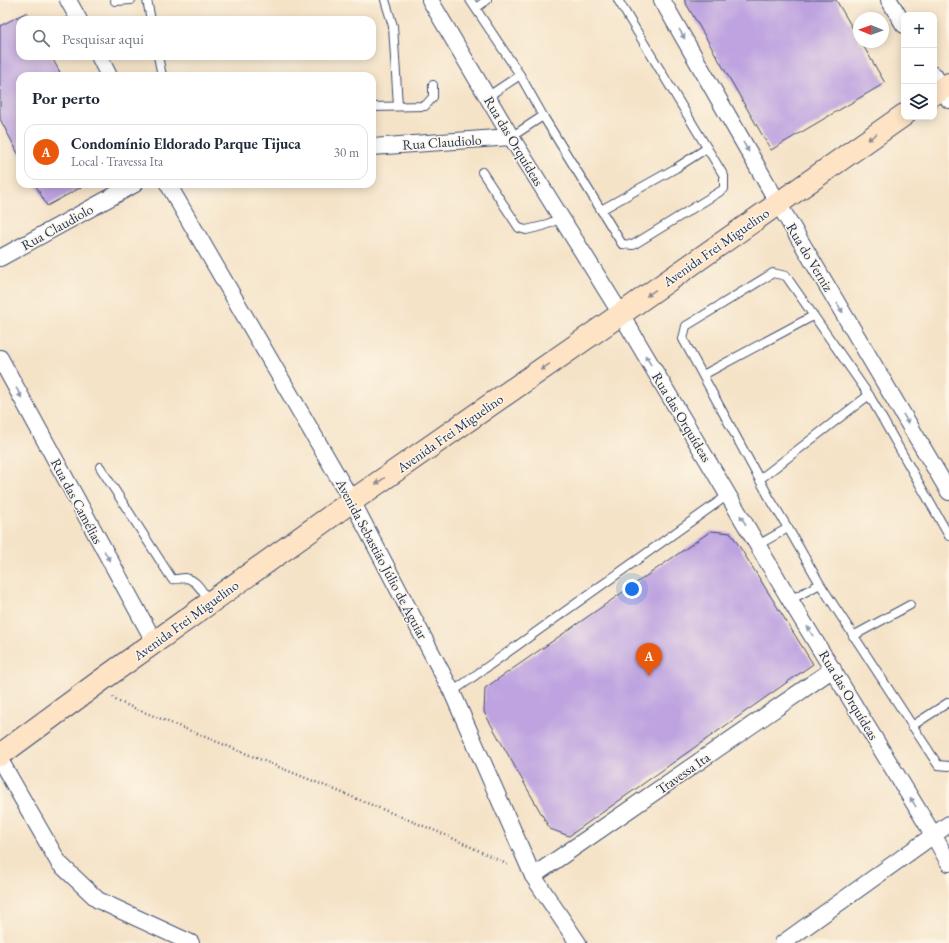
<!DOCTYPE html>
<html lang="pt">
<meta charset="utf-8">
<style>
:root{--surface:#fff;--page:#f6f6f7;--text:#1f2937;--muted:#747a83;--line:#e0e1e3;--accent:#ea580c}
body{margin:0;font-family:"EB Garamond",serif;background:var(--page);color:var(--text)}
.controls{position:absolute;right:12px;top:12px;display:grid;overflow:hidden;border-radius:8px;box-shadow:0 2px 10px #0003}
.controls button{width:36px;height:36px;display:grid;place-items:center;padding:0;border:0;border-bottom:1px solid var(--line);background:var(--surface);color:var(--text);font:20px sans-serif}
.compass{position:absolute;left:853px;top:12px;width:36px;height:36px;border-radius:50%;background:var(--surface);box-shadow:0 2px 10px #0003;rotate:271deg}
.you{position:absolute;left:632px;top:589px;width:14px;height:14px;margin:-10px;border:3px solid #fff;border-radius:50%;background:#1a73e8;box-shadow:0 0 0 6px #1a73e833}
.badge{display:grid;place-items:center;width:26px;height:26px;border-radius:50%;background:var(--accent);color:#fff;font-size:13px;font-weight:700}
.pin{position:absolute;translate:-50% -33px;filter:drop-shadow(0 1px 2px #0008)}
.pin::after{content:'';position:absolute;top:21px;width:14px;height:12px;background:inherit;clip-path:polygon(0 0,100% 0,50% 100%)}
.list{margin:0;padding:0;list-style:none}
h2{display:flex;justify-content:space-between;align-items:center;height:52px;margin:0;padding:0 16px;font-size:17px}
h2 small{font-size:13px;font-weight:400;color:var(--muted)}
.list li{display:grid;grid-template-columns:26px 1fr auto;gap:12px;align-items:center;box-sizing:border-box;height:56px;margin:0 8px 8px;padding:0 8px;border:1px solid var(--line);border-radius:12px}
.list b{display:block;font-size:15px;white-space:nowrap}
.list p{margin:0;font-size:13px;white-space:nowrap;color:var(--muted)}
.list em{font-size:13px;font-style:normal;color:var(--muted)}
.icon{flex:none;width:22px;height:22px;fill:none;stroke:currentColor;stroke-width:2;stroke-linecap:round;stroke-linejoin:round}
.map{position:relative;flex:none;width:949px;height:943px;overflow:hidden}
.search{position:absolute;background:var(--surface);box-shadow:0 2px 10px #0003;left:16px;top:16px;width:360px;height:44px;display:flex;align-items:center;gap:10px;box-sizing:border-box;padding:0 14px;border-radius:12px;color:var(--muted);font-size:15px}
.panel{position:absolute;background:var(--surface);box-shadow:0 2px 10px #0003;left:16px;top:72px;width:360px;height:116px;border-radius:12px}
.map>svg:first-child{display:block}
</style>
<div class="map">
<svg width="949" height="943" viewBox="0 0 949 943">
<rect width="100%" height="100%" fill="#fcf5e5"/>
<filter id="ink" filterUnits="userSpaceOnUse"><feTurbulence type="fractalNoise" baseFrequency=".025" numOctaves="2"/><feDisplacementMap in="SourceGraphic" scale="8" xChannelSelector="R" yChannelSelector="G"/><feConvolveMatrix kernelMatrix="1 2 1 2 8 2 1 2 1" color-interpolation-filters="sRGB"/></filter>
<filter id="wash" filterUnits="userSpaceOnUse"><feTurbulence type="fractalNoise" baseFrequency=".012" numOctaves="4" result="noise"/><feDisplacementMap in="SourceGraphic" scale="16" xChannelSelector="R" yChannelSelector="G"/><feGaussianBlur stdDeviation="0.9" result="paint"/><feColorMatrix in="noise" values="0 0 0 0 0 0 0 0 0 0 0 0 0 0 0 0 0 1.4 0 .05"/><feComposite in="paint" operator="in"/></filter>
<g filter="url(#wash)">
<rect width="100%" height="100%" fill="#f5e3c8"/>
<g id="blocks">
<!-- building -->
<g fill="#bea3e0">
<polygon points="684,0 836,0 859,39 859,42 861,42 885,83 771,150"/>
<polygon points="27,12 32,20 20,20 20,56 51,56 62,76 20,76 20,157 0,119 0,26"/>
<polygon points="35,184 87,184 47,206"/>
<polygon points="711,531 731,533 813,664 569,836 550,829 484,712 485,688"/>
</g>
</g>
</g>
<g filter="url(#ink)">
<use href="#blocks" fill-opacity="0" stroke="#3c4a6e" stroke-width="1"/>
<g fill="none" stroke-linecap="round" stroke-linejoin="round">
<defs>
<g id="service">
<polyline points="147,0 151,20"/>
<polyline points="385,0 393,26 398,106"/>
<polyline points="470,0 520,75 543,116 601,210 676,168 707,148"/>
<polyline points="115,1 131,0"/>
<polyline points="476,8 487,0"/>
<polyline points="158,56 162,76"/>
<polyline points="487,97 520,75"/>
<polyline points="372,107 425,106 433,97 433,85"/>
<polyline points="511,137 543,116"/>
<polyline points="482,172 519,228 526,230 543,226 561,218"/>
<polyline points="601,210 622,244 633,245 724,189 724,176 618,0"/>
<polyline points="703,375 813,316"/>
<path d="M100,467L172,579C176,580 180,578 185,578C197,579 204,594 209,603"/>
<polyline points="760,479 869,395"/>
<polyline points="949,536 869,395 786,276 773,273 686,326 683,339 769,497 788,528 820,584 938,765 949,766"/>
<polyline points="758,545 788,528"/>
<polyline points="790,600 820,584"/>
<polyline points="853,636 910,605"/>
<polyline points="452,692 728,495"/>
<polyline points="912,726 949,702"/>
</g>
<g id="minor">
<polyline points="68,0 79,20"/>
<polyline points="430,0 511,137 621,314 790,600 934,836 949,863"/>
<polyline points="662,0 778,203 949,492"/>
<polyline points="889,0 904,25"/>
<polyline points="99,56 109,76"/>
<polyline points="934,75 949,100"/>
<polyline points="372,147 511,137"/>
<polyline points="168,184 352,501 452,692 533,876 578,943"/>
<polyline points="0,258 135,184"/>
<polyline points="0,358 155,643"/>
<polyline points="0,760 59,863 98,900 191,943"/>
<polyline points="533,876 833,669"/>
<polyline points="783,943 949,824"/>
</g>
<g id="secondary">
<polyline points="934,94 949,84"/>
<polyline points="0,755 99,682 352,501 621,314 904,115"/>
</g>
</defs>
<!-- service casing -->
<use href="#service" stroke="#3c4a6e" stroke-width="10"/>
<!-- minor casing -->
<use href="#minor" stroke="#3c4a6e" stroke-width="18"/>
<!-- secondary casing -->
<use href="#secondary" stroke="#3c4a6e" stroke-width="24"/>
<!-- path -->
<polyline stroke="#3c4a6e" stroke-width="2.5" stroke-dasharray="1 3" stroke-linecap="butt" points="113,697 117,701 448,836 509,865"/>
<!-- service -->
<use href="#service" stroke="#fff" stroke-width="8"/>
<!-- minor -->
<use href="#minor" stroke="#fff" stroke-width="16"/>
<!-- secondary -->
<use href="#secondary" stroke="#fee4c5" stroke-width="22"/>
</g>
<!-- one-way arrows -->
<defs><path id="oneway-solid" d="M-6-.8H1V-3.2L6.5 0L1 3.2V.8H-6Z"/></defs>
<g fill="#8d97ae">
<use href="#oneway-solid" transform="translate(682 34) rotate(60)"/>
<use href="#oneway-solid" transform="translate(746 147) rotate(60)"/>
<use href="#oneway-solid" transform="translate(840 308) rotate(59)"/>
<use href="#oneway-solid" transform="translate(648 360) rotate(-121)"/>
<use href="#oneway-solid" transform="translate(19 393) rotate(62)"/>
<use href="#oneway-solid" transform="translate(906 419) rotate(59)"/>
<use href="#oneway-solid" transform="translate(743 520) rotate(-121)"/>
<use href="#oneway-solid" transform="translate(107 556) rotate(62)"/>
<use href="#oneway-solid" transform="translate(810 631) rotate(-121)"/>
<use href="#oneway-solid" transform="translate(913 802) rotate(-121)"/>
</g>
<g fill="#8c8a92">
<use href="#oneway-solid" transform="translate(872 137) rotate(145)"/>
<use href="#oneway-solid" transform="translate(651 293) rotate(145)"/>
<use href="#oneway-solid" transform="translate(545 367) rotate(145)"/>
<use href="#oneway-solid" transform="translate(380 481) rotate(145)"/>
</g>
</g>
<g text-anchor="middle" stroke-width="3" stroke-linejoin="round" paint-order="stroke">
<!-- street labels -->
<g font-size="14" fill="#1b2f5e" stroke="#fcf5e5">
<text transform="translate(514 141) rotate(59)" y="5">Rua das Orquídeas</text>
<text transform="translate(442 142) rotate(-4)" y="5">Rua Claudiolo</text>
<text transform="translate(57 227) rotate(-29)" y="5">Rua Claudiolo</text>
<text transform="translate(716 247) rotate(-35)" y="5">Avenida Frei Miguelino</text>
<text transform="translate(810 257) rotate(59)" y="5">Rua do Verniz</text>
<text transform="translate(682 417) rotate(59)" y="5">Rua das Orquídeas</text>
<text transform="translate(450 433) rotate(-35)" y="5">Avenida Frei Miguelino</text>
<text transform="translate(77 501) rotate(62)" y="5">Rua das Camélias</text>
<text transform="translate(382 559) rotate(62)" y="5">Avenida Sebastião Júlio de Aguiar</text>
<text transform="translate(186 620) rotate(-36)" y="5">Avenida Frei Miguelino</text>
<text transform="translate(849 695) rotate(59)" y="5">Rua das Orquídeas</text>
<text transform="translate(683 773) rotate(-35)" y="5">Travessa Ita</text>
</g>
</g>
</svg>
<div class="controls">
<button>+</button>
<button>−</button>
<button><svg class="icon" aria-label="layers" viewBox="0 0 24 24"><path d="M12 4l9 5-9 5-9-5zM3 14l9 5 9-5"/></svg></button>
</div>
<svg class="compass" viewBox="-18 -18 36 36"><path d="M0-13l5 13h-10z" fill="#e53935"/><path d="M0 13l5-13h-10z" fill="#747a83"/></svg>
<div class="you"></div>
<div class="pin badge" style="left:649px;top:676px">A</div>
<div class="search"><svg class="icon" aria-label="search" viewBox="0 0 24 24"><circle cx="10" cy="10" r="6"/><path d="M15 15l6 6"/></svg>Pesquisar aqui</div>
<section class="panel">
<h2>Por perto<small></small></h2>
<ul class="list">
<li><span class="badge">A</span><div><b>Condomínio Eldorado Parque Tijuca</b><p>Local · Travessa Ita</p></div><em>30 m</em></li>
</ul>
</section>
</div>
